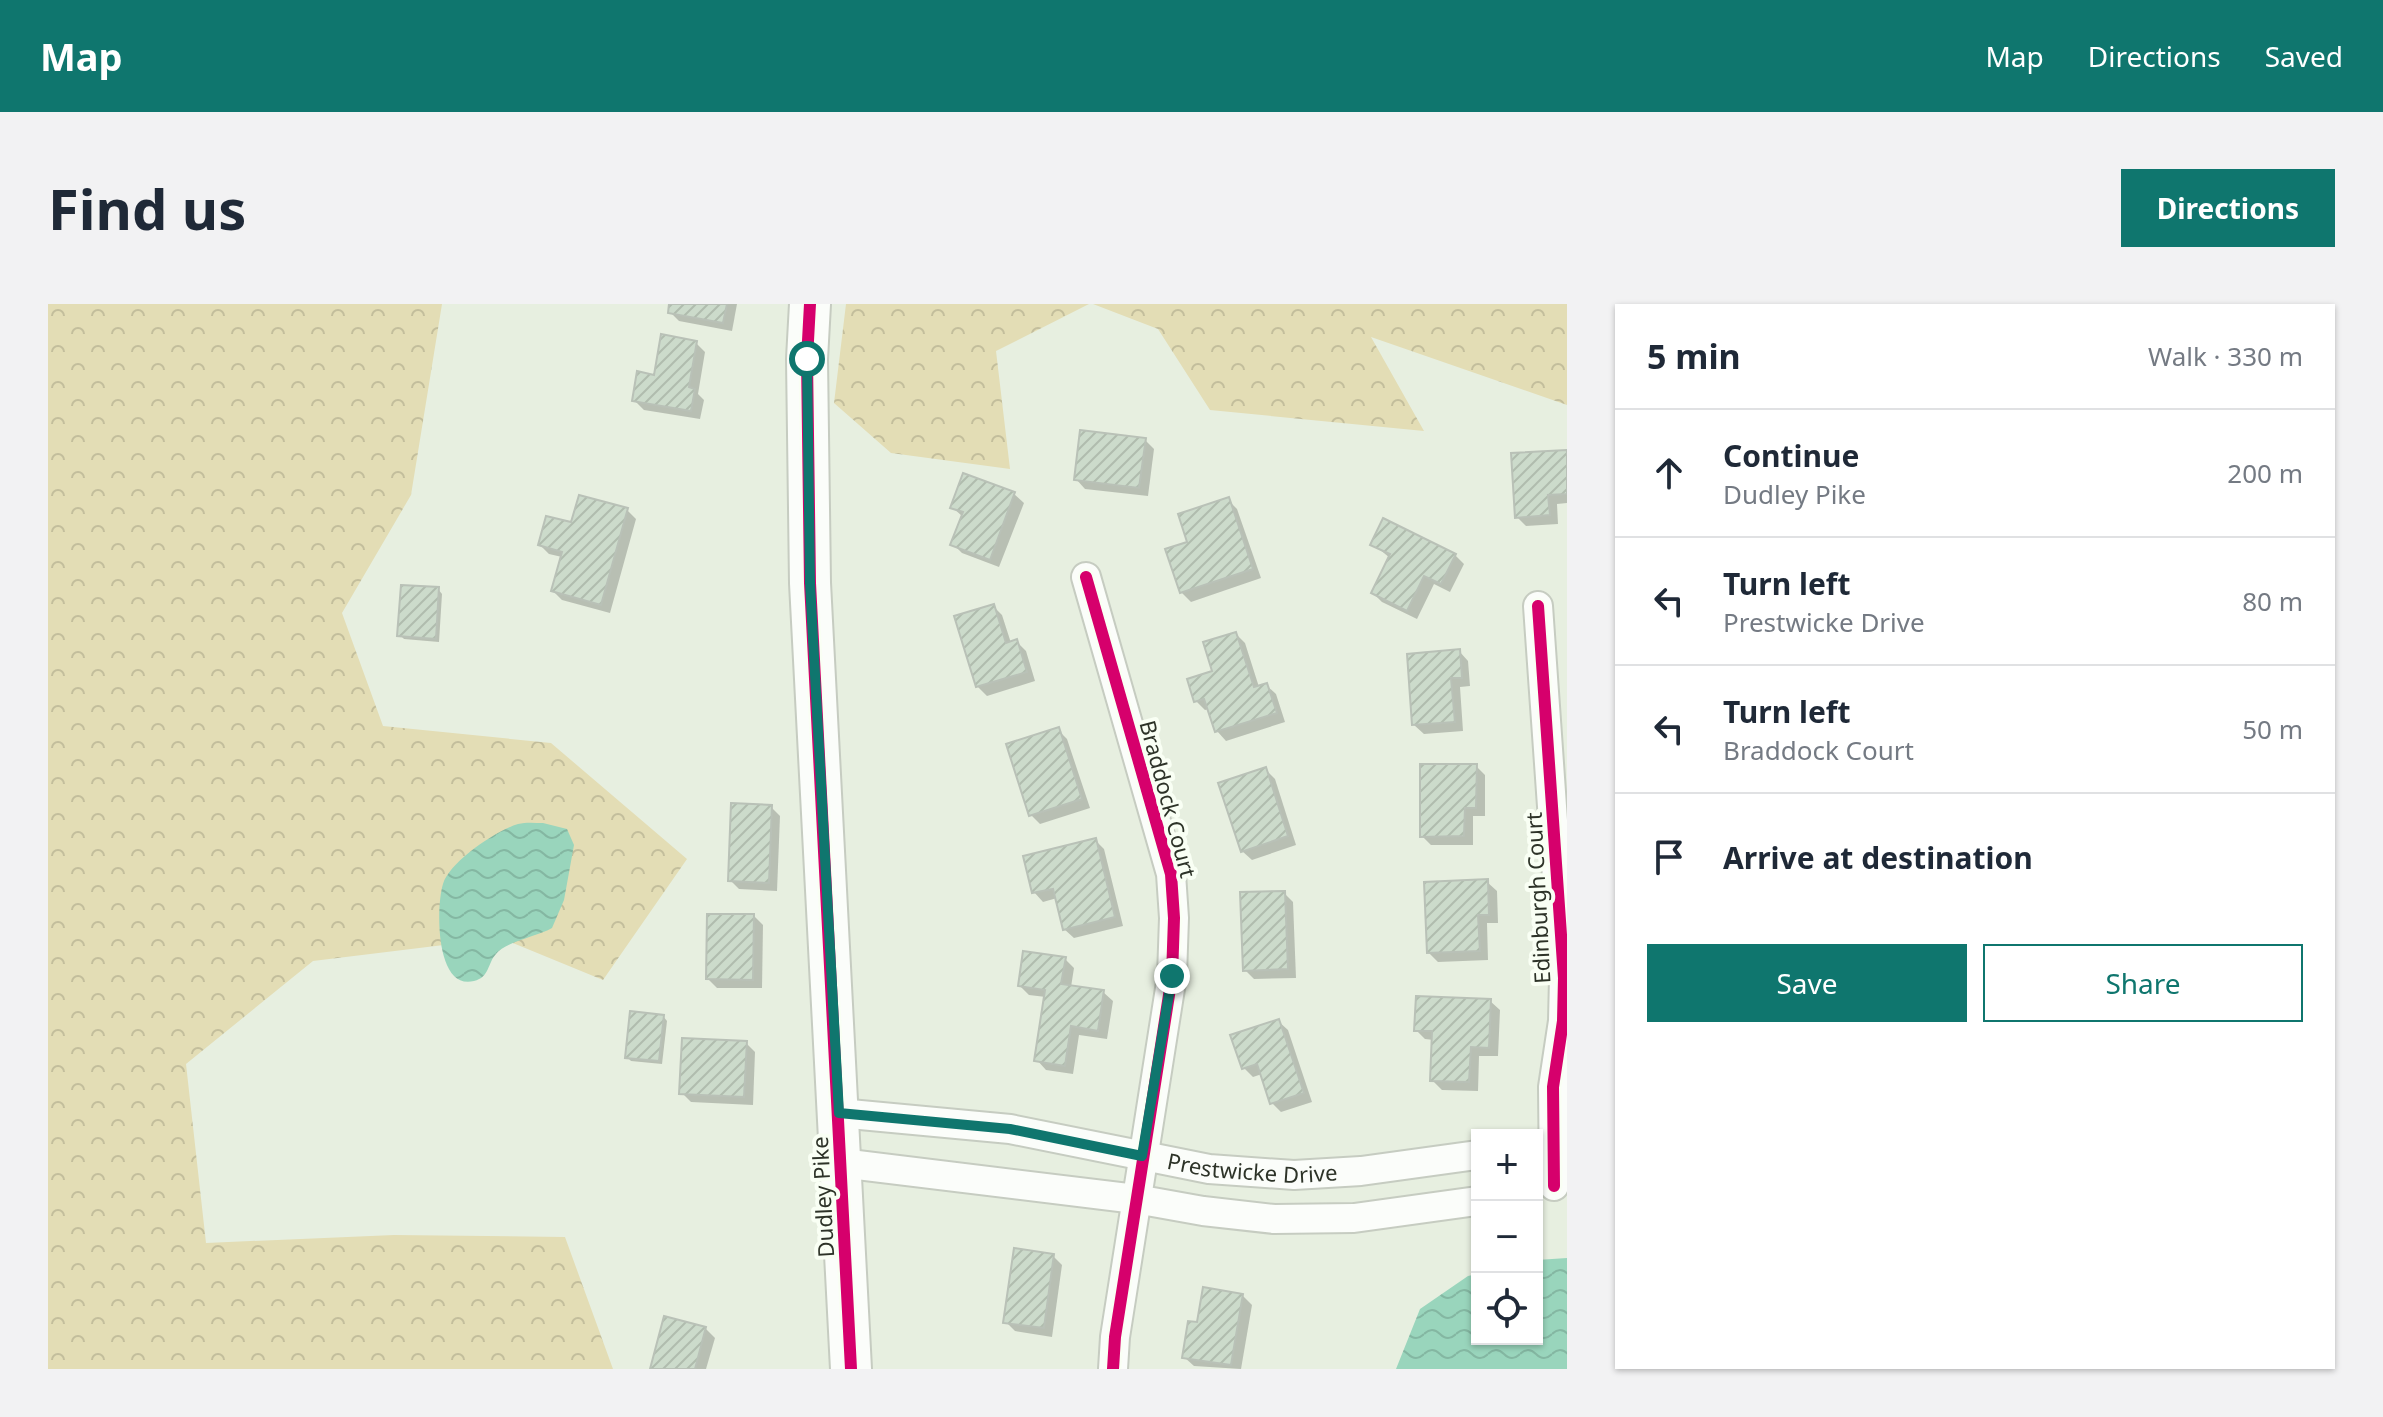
<!DOCTYPE html>
<meta charset="utf-8">
<style>
:root{--surface:#fff;--page:#f2f2f3;--text:#1f2937;--muted:#747a83;--line:#e0e1e3;--accent:#0f766e}
body{margin:0;font-family:"Noto Sans",sans-serif;background:var(--page);color:var(--text)}
.controls{position:absolute;right:24px;bottom:24px;display:grid;overflow:hidden;border-radius:0px;box-shadow:0 2px 6px #0004}
.controls button{width:72px;height:72px;display:grid;place-items:center;padding:0;border:0;border-bottom:2px solid var(--line);background:var(--surface);color:var(--text);font:40px sans-serif}
.stop{position:absolute;width:24px;height:24px;margin:-18px;border:6px solid #0f766e;border-radius:50%;background:#fff}
.stop.end{background:#0f766e;border-color:#fff;box-shadow:0 2px 8px #0008}
.list{margin:0;padding:0;list-style:none}
h2{display:flex;justify-content:space-between;align-items:center;height:104px;margin:0;padding:0 32px;font-size:34px}
h2 small{font-size:26px;font-weight:400;color:var(--muted)}
.list li{display:grid;grid-template-columns:52px 1fr auto;gap:24px;align-items:center;box-sizing:border-box;height:128px;padding:0 32px;border-top:2px solid var(--line)}
.list b{display:block;font-size:30px;white-space:nowrap}
.list p{margin:0;font-size:26px;white-space:nowrap;color:var(--muted)}
.list em{font-size:26px;font-style:normal;color:var(--muted)}
.actions{display:flex;gap:16px;padding:24px 32px}
.actions a{flex:1;padding:18px 0;border:2px solid var(--accent);border-radius:0px;text-align:center;font-size:28px;color:var(--accent)}
.actions .main{background:var(--accent);color:#fff}
.icon{flex:none;width:44px;height:44px;fill:none;stroke:currentColor;stroke-width:2;stroke-linecap:round;stroke-linejoin:round}
.map{position:relative;flex:none;width:1519px;height:1065px;overflow:hidden;border-radius:0px}
header{display:flex;align-items:center;gap:48px;box-sizing:border-box;height:112px;padding:0 40px;background:var(--accent);color:#fff}
header strong{font-size:38px}
nav{display:flex;gap:44px;margin-inline-start:auto;font-size:28px}
.intro{display:flex;align-items:center;justify-content:space-between;box-sizing:border-box;height:192px;padding:0 48px}
h1{margin:0;font-size:56px}
.button{padding:20px 36px;border-radius:0px;background:var(--accent);color:#fff;font-size:28px;font-weight:700}
main{display:flex;gap:48px;padding:0 48px}
aside{flex:1;background:var(--surface);border-radius:0px;box-shadow:0 2px 6px #0004}
.map>svg:first-child{display:block}
</style>
<header>
<strong>Map</strong>
<nav><a>Map</a><a>Directions</a><a>Saved</a></nav>
</header>
<div class="intro"><h1>Find us</h1><a class="button">Directions</a></div>
<main>
<div class="map">
<svg width="1519" height="1065" viewBox="0 0 1519 1065">
<defs>
<pattern id="forest-crowns" width="20" height="18" patternUnits="userSpaceOnUse" patternTransform="scale(2)"><rect width="20" height="18" fill="#e3ddb5"/><path d="M2 6a3 3 0 1 1 6 0M12 15a3 3 0 1 1 6 0" fill="none" stroke="#c3be9c"/></pattern>
<pattern id="water-waves" width="16" height="10" patternUnits="userSpaceOnUse" patternTransform="scale(2)"><rect width="16" height="10" fill="#99d5bc"/><path d="M0 5q4-4 8 0t8 0" fill="none" stroke="#84b7a2"/></pattern>
<pattern id="building-hatch" width="6" height="6" patternUnits="userSpaceOnUse" patternTransform="scale(2)"><rect width="6" height="6" fill="#ccdbcb"/><path d="M-1 1l2-2M0 6l6-6M5 7l2-2" fill="none" stroke="#b0bcae"/></pattern>
</defs>
<rect width="100%" height="100%" fill="#e7efe0"/>
<!-- forest -->
<g fill="url(#forest-crowns)">
<polygon points="0,0 394,0 363,191 294,309 335,422 503,439 639,555 555,676 453,634 265,657 138,760 158,939 346,931 517,933 565,1065 0,1065"/>
<polygon points="798,0 1041,0 948,47 962,165 843,149 786,99"/>
<polygon points="1045,0 1519,0 1519,101 1323,33 1376,127 1162,106 1110,25"/>
</g>
<!-- water -->
<g fill="url(#water-waves)">
<path d="M495,519L519,525L526,541L516,596L504,624C490,632 457,638 448,650C439,660 442,673 426,677C387,687 388,602 395,580C401,558 449,526 470,520C478,518 487,519 495,519Z"/>
<polygon points="1519,954 1519,1065 1348,1065 1372,1005 1420,972 1429,970 1429,1035 1489,1035 1489,956"/>
</g>
<!-- shadow -->
<g fill="#0003">
<polygon points="623,0 689,0 684,27 631,17 622,8"/>
<polygon points="648,39 657,48 650,90 656,96 652,115 596,106 586,96 608,73"/>
<polygon points="1097,136 1106,145 1100,192 1037,185 1028,175"/>
<polygon points="1519,148 1519,199 1509,200 1510,220 1478,222 1469,213"/>
<polygon points="916,171 966,190 976,199 951,263 914,249 905,240 914,212 904,203"/>
<polygon points="1180,196 1189,205 1213,274 1143,298 1133,288 1142,239"/>
<polygon points="579,206 588,215 562,309 514,296 505,287 514,253 501,250 492,241"/>
<polygon points="1325,240 1407,251 1416,260 1402,288 1386,280 1369,315 1334,298 1325,289 1342,254"/>
<polygon points="390,285 394,290 391,338 356,335 352,331"/>
<polygon points="945,302 954,311 963,339 968,337 978,347 987,377 939,392 929,382"/>
<polygon points="1188,330 1197,339 1211,383 1218,381 1228,390 1237,418 1178,437 1169,427 1161,405 1157,406 1148,397"/>
<polygon points="1411,347 1420,357 1422,382 1412,383 1415,427 1376,430 1366,421"/>
<polygon points="1010,426 1019,435 1042,504 992,520 983,511"/>
<polygon points="1428,462 1437,471 1437,512 1425,512 1425,541 1383,541 1374,532"/>
<polygon points="1217,465 1227,475 1248,541 1204,556 1194,547"/>
<polygon points="723,503 732,512 729,587 691,585 682,576"/>
<polygon points="1047,536 1056,545 1075,622 1026,634 1016,625 1009,594 995,598 986,588"/>
<polygon points="1439,578 1449,587 1450,619 1439,619 1440,656 1390,658 1381,649"/>
<polygon points="1236,589 1245,598 1248,674 1206,675 1197,666"/>
<polygon points="706,612 715,621 714,684 669,684 660,675"/>
<polygon points="1017,655 1026,664 1023,683 1055,688 1065,697 1059,735 1031,731 1025,770 998,766 989,756 998,693 981,691 972,682"/>
<polygon points="1442,697 1452,706 1450,752 1431,752 1430,787 1394,786 1384,776 1386,736 1377,735 1368,726"/>
<polygon points="615,712 619,717 614,760 583,757 579,753"/>
<polygon points="1230,717 1240,726 1264,798 1233,808 1224,799 1214,770 1205,773 1196,764"/>
<polygon points="698,739 707,748 705,801 643,798 634,789"/>
<polygon points="1005,952 1014,961 1004,1033 967,1027 958,1018"/>
<polygon points="1194,991 1204,1001 1193,1065 1146,1062 1136,1053 1150,1020"/>
<polygon points="657,1024 667,1034 658,1065 604,1065"/>
</g>
<!-- building -->
<g fill="url(#building-hatch)" stroke="#b9c1b7" stroke-width="2">
<polygon points="621,0 679,0 675,19 620,9"/>
<polygon points="613,30 649,37 641,83 647,85 643,107 584,97 589,67 606,71"/>
<polygon points="1032,126 1098,134 1091,184 1026,176"/>
<polygon points="1519,146 1519,190 1500,191 1502,211 1467,214 1463,149"/>
<polygon points="915,169 967,188 942,256 902,241 915,208 902,204"/>
<polygon points="531,191 580,204 553,301 503,287 514,248 490,241 498,212 523,218"/>
<polygon points="1181,193 1205,265 1132,289 1117,245 1139,238 1130,210"/>
<polygon points="1335,214 1408,250 1393,280 1376,272 1359,307 1323,289 1342,250 1322,241"/>
<polygon points="353,281 391,283 388,335 349,332"/>
<polygon points="946,300 958,339 969,335 979,368 928,383 906,312"/>
<polygon points="1188,328 1206,383 1219,379 1229,409 1167,428 1156,395 1146,398 1139,375 1164,367 1155,338"/>
<polygon points="1412,345 1414,374 1403,374 1407,418 1364,421 1359,350"/>
<polygon points="1011,423 1034,495 981,512 958,440"/>
<polygon points="1372,460 1429,460 1428,504 1417,504 1416,532 1372,533"/>
<polygon points="1218,463 1240,532 1193,548 1170,479"/>
<polygon points="683,499 724,501 721,579 680,577"/>
<polygon points="1048,534 1067,613 1015,626 1005,585 984,589 975,552"/>
<polygon points="1440,575 1441,611 1430,611 1432,647 1379,649 1376,578"/>
<polygon points="1237,587 1240,665 1195,667 1192,588"/>
<polygon points="659,610 706,610 705,676 658,675"/>
<polygon points="975,647 1018,653 1013,680 1056,686 1050,727 1023,722 1017,762 986,757 997,686 970,682"/>
<polygon points="1368,692 1443,695 1441,744 1423,743 1421,778 1382,777 1384,727 1366,727"/>
<polygon points="582,707 616,711 611,757 577,754"/>
<polygon points="1231,715 1256,789 1222,800 1209,760 1194,765 1182,731"/>
<polygon points="634,734 699,737 696,793 631,790"/>
<polygon points="966,944 1006,950 996,1024 955,1019"/>
<polygon points="1155,983 1195,990 1183,1061 1134,1054 1140,1017 1149,1018"/>
<polygon points="616,1012 658,1023 647,1065 602,1065"/>
</g>
<g fill="none" stroke-linecap="round" stroke-linejoin="round">
<defs>
<g id="street">
<polyline points="1038,273 1123,570 1126,614 1124,672 1067,1033 1065,1065"/>
<polyline points="1490,302 1516,674 1515,717 1505,783 1506,882"/>
<path id="s1" d="M791,809L962,825L1161,865L1246,871L1313,867L1429,851"/>
<polyline points="793,859 1088,895 1155,907 1226,915 1306,914 1429,897"/>
</g>
<polyline id="secondary" points="762,0 759,55 762,279 803,1065"/>
</defs>
<!-- street casing -->
<use href="#street" stroke="#c6ccc1" stroke-width="32"/>
<!-- secondary casing -->
<use href="#secondary" stroke="#c6ccc1" stroke-width="44"/>
<!-- street -->
<use href="#street" stroke="#fbfdfa" stroke-width="28"/>
<!-- secondary -->
<use href="#secondary" stroke="#fbfdfa" stroke-width="40"/>
<defs>
<g id="cycleway">
<polyline points="762,0 759,55 762,279 803,1065"/>
<polyline points="1038,273 1123,570 1126,614 1124,672 1067,1033 1065,1065"/>
<polyline points="1490,302 1516,674 1515,717 1505,783 1506,882"/>
</g>
</defs>
<!-- cycleway casing -->
<use href="#cycleway" stroke="#f9fff4" stroke-width="17"/>
<!-- cycleway -->
<use href="#cycleway" stroke="#d6006c" stroke-width="12"/>
</g>
<g fill="none" stroke-linecap="round" stroke-linejoin="round">
<!-- route -->
<polyline stroke="#0f766e" stroke-width="10" points="759,55 762,279 791,809 962,825 1094,852 1124,672"/>
</g>
<g text-anchor="middle" stroke-width="8" stroke-linejoin="round" paint-order="stroke">
<!-- street labels -->
<g font-size="22" fill="#2d3328" stroke="#f9fff4">
<text transform="translate(1120 495) rotate(75)" y="8">Braddock Court</text>
<text transform="translate(1490 594) rotate(-93)" y="8">Edinburgh Court</text>
<text dy="8" stroke="none"><textPath href="#s1" startOffset="418">Prestwicke Drive</textPath></text>
<text transform="translate(775 893) rotate(-93)" y="8">Dudley Pike</text>
</g>
</g>
</svg>
<div class="controls">
<button>+</button>
<button>−</button>
<button><svg class="icon" aria-label="locate" viewBox="0 0 24 24"><circle cx="12" cy="12" r="6"/><path d="M12 2v4M12 18v4M2 12h4M18 12h4"/></svg></button>
</div>
<div class="stop" style="left:759px;top:55px"></div>
<div class="stop end" style="left:1124px;top:672px"></div>
</div>
<aside>
<h2>5 min<small>Walk · 330 m</small></h2>
<ul class="list">
<li><svg class="icon" aria-label="ahead" viewBox="0 0 24 24"><path d="M12 20V5M6 11l6-6 6 6"/></svg><div><b>Continue</b><p>Dudley Pike</p></div><em>200 m</em></li>
<li><svg class="icon" aria-label="left" viewBox="0 0 24 24"><path d="M17 20v-9H6M10 6l-5 5 5 5"/></svg><div><b>Turn left</b><p>Prestwicke Drive</p></div><em>80 m</em></li>
<li><svg class="icon" aria-label="left" viewBox="0 0 24 24"><path d="M17 20v-9H6M10 6l-5 5 5 5"/></svg><div><b>Turn left</b><p>Braddock Court</p></div><em>50 m</em></li>
<li><svg class="icon" aria-label="arrive" viewBox="0 0 24 24"><path d="M6 21V4h12l-3 4 3 4H6"/></svg><div><b>Arrive at destination</b></div></li>
</ul>
<div class="actions"><a class="main">Save</a><a>Share</a></div>
</aside>
</main>
